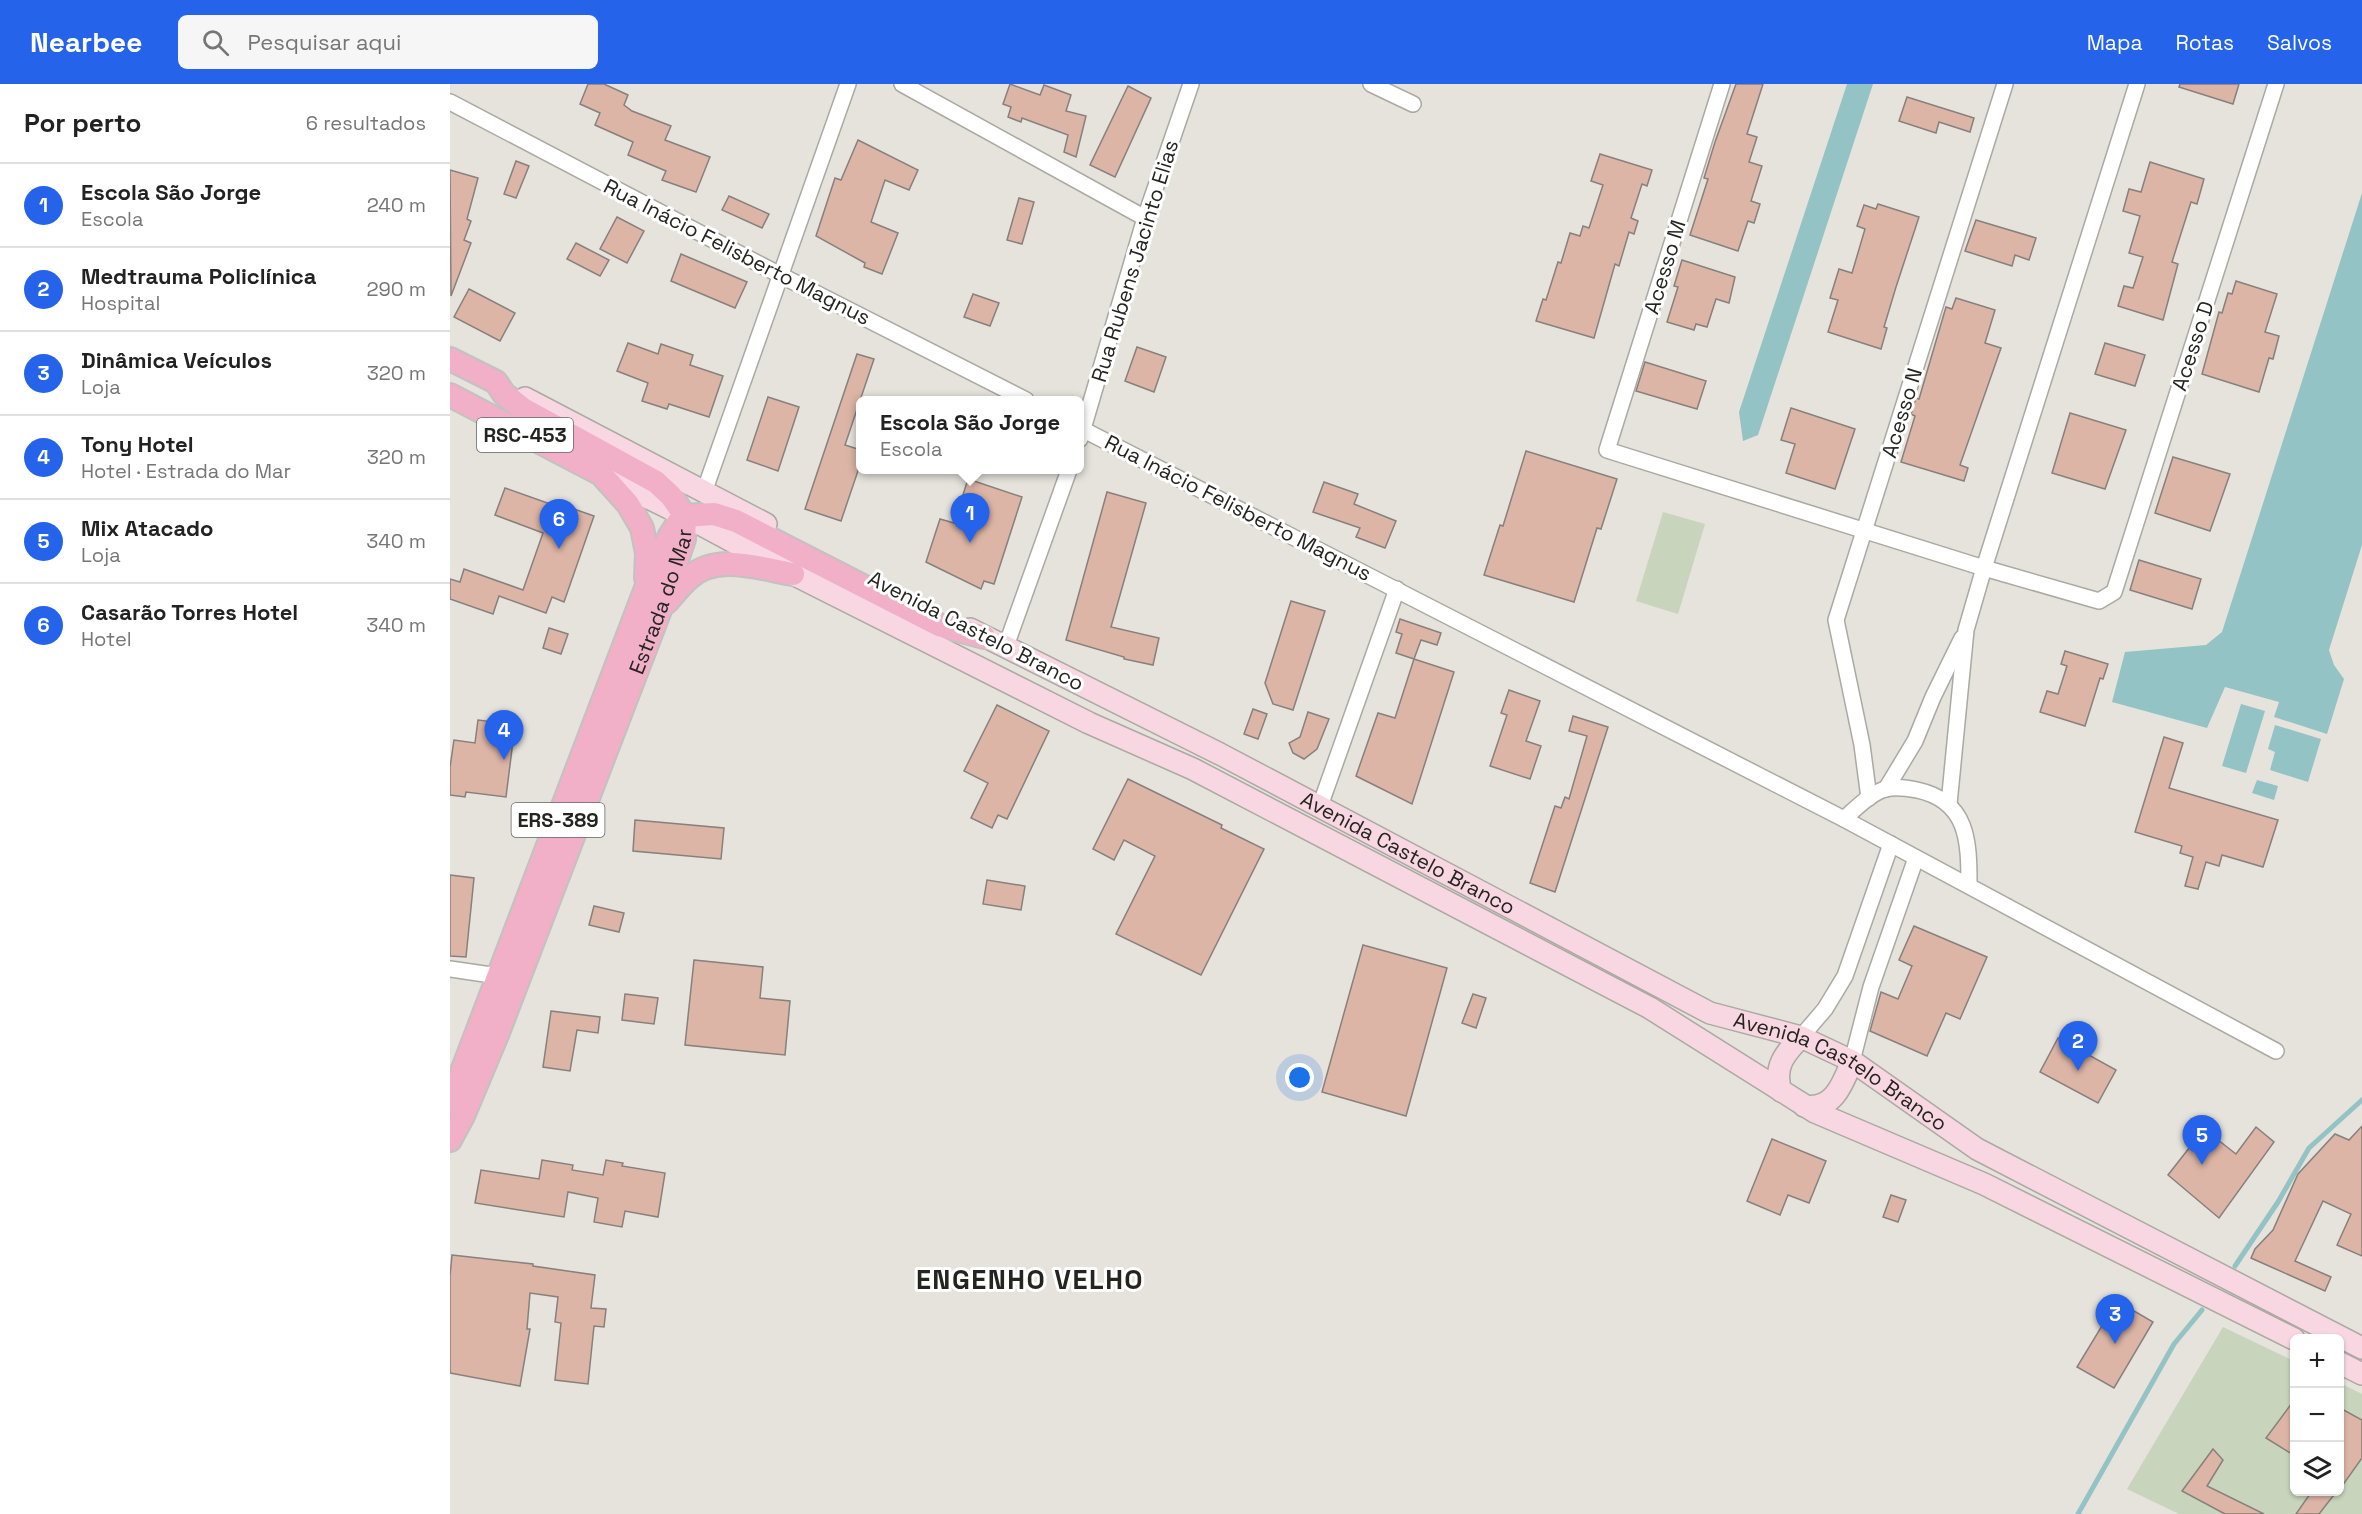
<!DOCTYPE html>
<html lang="pt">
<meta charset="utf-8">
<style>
:root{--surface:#fff;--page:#f6f6f6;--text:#222;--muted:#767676;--line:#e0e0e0;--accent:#2563eb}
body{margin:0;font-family:"Space Grotesk",sans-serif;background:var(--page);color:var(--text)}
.controls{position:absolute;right:18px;bottom:18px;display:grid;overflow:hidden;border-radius:9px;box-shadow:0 2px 4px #0004}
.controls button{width:54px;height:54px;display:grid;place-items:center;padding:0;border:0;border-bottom:2px solid var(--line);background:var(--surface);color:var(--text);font:30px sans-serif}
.you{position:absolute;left:850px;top:994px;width:21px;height:21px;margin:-15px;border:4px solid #fff;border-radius:50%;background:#1a73e8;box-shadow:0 0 0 9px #1a73e833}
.badge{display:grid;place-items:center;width:39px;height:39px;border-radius:50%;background:var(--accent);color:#fff;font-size:20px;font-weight:700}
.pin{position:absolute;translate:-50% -50px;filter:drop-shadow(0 2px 3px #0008)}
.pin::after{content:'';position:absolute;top:32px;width:21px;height:18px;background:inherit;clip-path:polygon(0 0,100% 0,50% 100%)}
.popup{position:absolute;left:406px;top:312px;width:228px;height:78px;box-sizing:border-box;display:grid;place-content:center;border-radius:9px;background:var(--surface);filter:drop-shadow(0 2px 4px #0005);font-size:20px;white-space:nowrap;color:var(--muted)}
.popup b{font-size:22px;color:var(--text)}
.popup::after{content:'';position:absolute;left:50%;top:100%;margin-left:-12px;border:12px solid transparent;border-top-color:var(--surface)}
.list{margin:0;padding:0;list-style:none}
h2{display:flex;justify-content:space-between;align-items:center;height:78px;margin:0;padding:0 24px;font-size:26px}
h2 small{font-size:20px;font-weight:400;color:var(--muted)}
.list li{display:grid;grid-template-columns:39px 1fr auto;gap:18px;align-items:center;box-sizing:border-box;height:84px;padding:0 24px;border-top:2px solid var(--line)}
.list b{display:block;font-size:22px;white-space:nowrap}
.list p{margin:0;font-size:20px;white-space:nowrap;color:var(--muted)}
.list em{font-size:20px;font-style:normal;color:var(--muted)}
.icon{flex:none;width:33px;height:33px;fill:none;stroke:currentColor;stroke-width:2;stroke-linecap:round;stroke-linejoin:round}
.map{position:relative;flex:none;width:1912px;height:1430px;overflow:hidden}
header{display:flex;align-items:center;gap:36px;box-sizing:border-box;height:84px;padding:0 30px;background:var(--accent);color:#fff}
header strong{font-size:28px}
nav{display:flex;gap:33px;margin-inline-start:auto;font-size:21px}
.search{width:420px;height:54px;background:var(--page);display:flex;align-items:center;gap:15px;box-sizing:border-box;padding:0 21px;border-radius:9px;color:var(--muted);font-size:22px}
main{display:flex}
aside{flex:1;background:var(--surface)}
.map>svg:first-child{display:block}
</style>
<header>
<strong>Nearbee</strong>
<div class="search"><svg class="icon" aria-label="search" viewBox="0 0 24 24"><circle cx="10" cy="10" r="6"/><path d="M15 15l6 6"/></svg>Pesquisar aqui</div>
<nav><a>Mapa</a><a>Rotas</a><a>Salvos</a></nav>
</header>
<main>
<aside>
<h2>Por perto<small>6 resultados</small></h2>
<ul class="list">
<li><span class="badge">1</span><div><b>Escola São Jorge</b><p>Escola</p></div><em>240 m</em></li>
<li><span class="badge">2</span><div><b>Medtrauma Policlínica</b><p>Hospital</p></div><em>290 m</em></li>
<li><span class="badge">3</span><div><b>Dinâmica Veículos</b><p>Loja</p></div><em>320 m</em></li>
<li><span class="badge">4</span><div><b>Tony Hotel</b><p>Hotel · Estrada do Mar</p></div><em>320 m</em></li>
<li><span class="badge">5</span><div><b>Mix Atacado</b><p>Loja</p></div><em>340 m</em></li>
<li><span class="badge">6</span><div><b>Casarão Torres Hotel</b><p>Hotel</p></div><em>340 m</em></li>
</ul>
</aside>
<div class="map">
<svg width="1912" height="1430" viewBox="0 0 1912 1430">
<rect width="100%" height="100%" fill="#e5e3dc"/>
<!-- green -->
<g fill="#c8d4bc">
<polygon points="1213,428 1255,440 1228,530 1186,517"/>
<polygon points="1773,1243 1844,1277 1844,1408 1890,1408 1890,1299 1912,1310 1912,1430 1729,1430 1677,1405"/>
</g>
<!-- water -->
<g fill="#93c3c5">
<polygon points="1397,0 1423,0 1308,351 1293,357 1289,328"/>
<polygon points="1912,109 1912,461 1879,566 1884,581 1894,595 1877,650 1824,633 1829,618 1775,603 1757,644 1662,618 1675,568 1756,561 1772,548"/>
<polygon points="1791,620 1815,627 1796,689 1772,682"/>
<polygon points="1825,641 1871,655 1858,698 1820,686 1825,668 1818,665"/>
<polygon points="1807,696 1828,702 1824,716 1802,709"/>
</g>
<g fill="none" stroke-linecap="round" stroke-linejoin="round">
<!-- stream -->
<g stroke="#93c3c5" stroke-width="5">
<polyline points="1785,1182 1828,1118 1859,1064 1912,1016"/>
<polyline points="1628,1430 1724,1260 1752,1226"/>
</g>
</g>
<!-- building -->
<g fill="#dcb5a6" stroke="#87807d" stroke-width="1.5">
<polygon points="138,0 154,0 178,11 174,21 182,27 221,42 215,56 260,73 246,108 212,96 216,87 178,71 183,58 145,41 150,29 130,20"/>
<polygon points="560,0 590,11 594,1 621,11 616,27 636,32 626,73 614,68 618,51 572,34 571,38 558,33 561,23 553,20"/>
<polygon points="1286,0 1313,0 1297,50 1307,53 1299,78 1312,82 1301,117 1310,120 1304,139 1298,137 1288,167 1240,151 1258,95 1254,94 1265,58"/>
<polygon points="1730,0 1789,0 1783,20 1729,3"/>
<polygon points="678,2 701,14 665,93 640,81"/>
<polygon points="1457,13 1524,34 1520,48 1489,38 1486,49 1449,37"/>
<polygon points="408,56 468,86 459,106 435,96 421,138 448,149 432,190 414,183 415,179 366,152 385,94 391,96"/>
<polygon points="1150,70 1202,86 1197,102 1192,100 1181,134 1188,137 1184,150 1179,148 1169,182 1165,180 1144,254 1086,237 1093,215 1096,216 1108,178 1111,179 1120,149 1130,152 1133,142 1139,144 1153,101 1141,97"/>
<polygon points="66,77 79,82 66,114 54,110"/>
<polygon points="1700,78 1754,95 1747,120 1741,118 1722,178 1728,180 1713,236 1668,222 1674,202 1683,204 1693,173 1679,169 1690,132 1673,127 1679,105 1691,108"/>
<polygon points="0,86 28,94 17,135 21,137 14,156 21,159 1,212"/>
<polygon points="279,112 319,130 312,144 272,126"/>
<polygon points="569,114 584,118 572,160 557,156"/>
<polygon points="1428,120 1469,133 1446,203 1434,243 1437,244 1431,265 1378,248 1388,216 1380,214 1389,185 1402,189 1415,145 1407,142 1414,121 1426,125"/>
<polygon points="167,133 194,147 177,179 150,165"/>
<polygon points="1526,136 1586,154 1579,176 1565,171 1562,182 1515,167"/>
<polygon points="126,159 159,176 150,192 117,175"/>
<polygon points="231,170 297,198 285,224 221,197"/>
<polygon points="1232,176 1285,193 1279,219 1266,215 1257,243 1246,240 1244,246 1217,238 1228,203 1224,202"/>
<polygon points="1786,197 1827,210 1815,248 1829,252 1823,275 1819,274 1809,308 1752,290 1769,228 1772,229 1778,209 1782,210"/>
<polygon points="19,205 65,229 50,257 4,233"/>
<polygon points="523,210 549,219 540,242 514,233"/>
<polygon points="1506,214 1545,226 1535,259 1551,264 1510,381 1518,384 1514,397 1451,378 1465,332 1461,330 1466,314 1469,315 1496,223 1502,225"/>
<polygon points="178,259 208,270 211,260 243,271 240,281 273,292 259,333 219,320 217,325 192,317 198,299 167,287"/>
<polygon points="1655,259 1695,271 1685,302 1645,290"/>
<polygon points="687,263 716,273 704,308 675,297"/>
<polygon points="407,270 424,275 395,361 411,366 411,378 391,437 355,425"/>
<polygon points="1195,278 1256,297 1247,325 1186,307"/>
<polygon points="318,313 349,323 328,387 297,376"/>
<polygon points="1341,324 1405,345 1385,405 1336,389 1345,360 1331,356"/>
<polygon points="1620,329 1676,346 1655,405 1602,389"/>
<polygon points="1076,367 1167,395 1151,445 1147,444 1124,518 1034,491 1050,441 1053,442"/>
<polygon points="1723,373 1780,390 1760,447 1705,429"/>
<polygon points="518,395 572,413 544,500 534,497 531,505 476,478 490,435 504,439"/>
<polygon points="874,398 908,410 904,420 946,437 935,464 906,453 910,444 863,428"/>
<polygon points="55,404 103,421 104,418 144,432 114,518 102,513 96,529 49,512 43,530 0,515 0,495 10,498 14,485 73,506 93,449 45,431"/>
<polygon points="657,408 696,419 661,543 709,554 703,581 674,575 674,573 616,556"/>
<polygon points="1689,476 1751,495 1742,525 1680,506"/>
<polygon points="841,517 875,527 843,626 823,620 815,599"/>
<polygon points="950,535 991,549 987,561 971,556 964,575 946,569 952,550 946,548"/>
<polygon points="99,544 118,550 111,570 93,564"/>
<polygon points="1615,567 1658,580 1653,595 1650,594 1635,642 1590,628 1597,607 1608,610 1617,582 1611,580"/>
<polygon points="964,575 1004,588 962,720 906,692 928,629 945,634"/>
<polygon points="1059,606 1090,617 1076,657 1091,662 1080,695 1040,682 1057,631 1051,629"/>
<polygon points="547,621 599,647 557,735 548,731 542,744 521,734 538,699 514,687"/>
<polygon points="803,625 817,630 808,655 794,650"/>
<polygon points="858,628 879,635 867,665 854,675 843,669 839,659 850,653"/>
<polygon points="1123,632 1158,643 1105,808 1080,799 1105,722 1111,724 1115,713 1119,715 1137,652 1119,647"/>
<polygon points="28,636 65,641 56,713 16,708 15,713 0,711 0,683 4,656 25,659"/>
<polygon points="1714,653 1733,659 1719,704 1828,736 1813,783 1772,771 1769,782 1756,778 1748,805 1735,802 1743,773 1730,769 1732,762 1685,748"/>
<polygon points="678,695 772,741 771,744 814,765 751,891 666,850 705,772 674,756 664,776 643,765"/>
<polygon points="185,736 274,744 271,775 183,767"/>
<polygon points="0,791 24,794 16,873 0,872"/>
<polygon points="537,796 575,802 571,826 533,820"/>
<polygon points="144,822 174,829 169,848 139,841"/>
<polygon points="1464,842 1537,873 1510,935 1496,929 1477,972 1420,947 1431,908 1448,915 1462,882 1449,876"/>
<polygon points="913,861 997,884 956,1032 872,1008"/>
<polygon points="244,876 313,883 310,914 340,917 335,971 235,961"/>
<polygon points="175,910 208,914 204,940 172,936"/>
<polygon points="1023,910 1036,914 1026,944 1012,939"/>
<polygon points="101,927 150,933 148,949 127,946 120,987 93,983"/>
<polygon points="1608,954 1666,986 1648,1019 1590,988"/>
<polygon points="1912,1042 1912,1172 1887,1161 1901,1130 1873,1117 1845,1177 1881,1193 1875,1207 1801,1174 1805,1165 1823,1146 1848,1090 1885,1050 1899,1056"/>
<polygon points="1806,1043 1824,1058 1769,1134 1718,1091 1754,1045 1786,1070"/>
<polygon points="1322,1055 1376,1077 1359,1119 1338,1111 1330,1131 1297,1117"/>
<polygon points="92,1076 123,1081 122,1086 153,1091 156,1076 173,1079 172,1082 215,1089 208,1133 175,1127 172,1143 144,1138 148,1114 118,1108 114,1133 25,1119 31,1086 89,1095"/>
<polygon points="1441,1111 1456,1116 1448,1138 1433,1133"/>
<polygon points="2,1171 83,1180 83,1182 145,1191 141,1224 156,1225 154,1243 144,1242 138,1300 105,1296 111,1239 105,1238 108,1213 80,1209 77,1245 80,1245 70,1302 0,1289 0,1192"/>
<polygon points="1667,1217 1703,1238 1664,1304 1627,1283"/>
<polygon points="1845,1315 1845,1372 1816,1354"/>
<polygon points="1890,1324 1912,1336 1912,1374 1890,1405"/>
<polygon points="1763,1365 1773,1376 1757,1402 1814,1430 1775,1430 1732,1407"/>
<polygon points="1862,1407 1887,1407 1869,1430 1846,1430"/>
</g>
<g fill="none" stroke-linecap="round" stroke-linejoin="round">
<defs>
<g id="minor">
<polyline points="452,0 695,134"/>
<polyline points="921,0 963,20"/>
<polyline points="1272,0 1157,366 1534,484 1649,517 1664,508 1826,0"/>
<polyline points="0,18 332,192 576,316"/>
<polyline points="630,344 1394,735 1826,967"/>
<polyline points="630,355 695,134 741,0"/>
<polyline points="254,408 398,0"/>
<polyline points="556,562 619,386"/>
<polyline points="1436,705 1465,657 1483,613 1512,554"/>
<polyline points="1419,714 1412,661 1386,536 1555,0"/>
<polyline points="1499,720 1516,546 1534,484 1687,0"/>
<polyline points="870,722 947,505"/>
<path d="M1394,735C1406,724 1420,710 1435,705C1446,702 1457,704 1467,706C1518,717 1519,757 1519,800"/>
<polyline points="0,885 48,892"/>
<polyline points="1351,953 1375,925 1395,892 1441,760"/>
<polyline points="1402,977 1421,903 1466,774"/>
</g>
<g id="secondary">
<polyline points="75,314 316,440"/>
<polyline points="152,391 235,432 343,490 639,639 743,685 1200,924 1365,1028 1534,1100 1844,1255"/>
<path id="s1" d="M520,545L770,670L1260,929L1351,953L1402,977L1527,1065L1912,1264"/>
<path d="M1331,1007C1323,983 1335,969 1351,953"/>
<path d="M1354,1022C1384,1027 1393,999 1402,977"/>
<polyline points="1890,1279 1912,1290"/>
</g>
<g id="primary">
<polyline points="0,275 46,298 54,310 73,325 206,398 221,412 235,432"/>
<polyline points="0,311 151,390 178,420 192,444 197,469 196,494"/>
<polyline points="235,432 264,430 286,437 489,541 534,553"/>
<path d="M217,518C224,510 231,501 239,494C267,468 311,485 343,490"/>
<polyline points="0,1019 196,504 219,453 228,439"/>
<path id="s2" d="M0,1056L13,1032L47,951L210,526L234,455L235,432"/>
</g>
</defs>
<!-- minor casing -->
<use href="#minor" stroke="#aaa9a2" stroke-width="18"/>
<!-- secondary casing -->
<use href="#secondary" stroke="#aaa9a2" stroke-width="24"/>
<!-- primary casing -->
<use href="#primary" stroke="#c2c2c1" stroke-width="26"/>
<!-- minor -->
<use href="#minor" stroke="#fff" stroke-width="15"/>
<!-- secondary -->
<use href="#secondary" stroke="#f8d7e3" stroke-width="21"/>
<!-- primary -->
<use href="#primary" stroke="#f1afc8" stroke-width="22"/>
</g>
<g text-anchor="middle" stroke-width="6" stroke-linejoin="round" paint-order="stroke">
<!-- shield labels -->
<g fill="#fff" stroke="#666664" stroke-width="1.5">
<rect x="27" y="334" width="96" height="34" rx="4.5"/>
<rect x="61.5" y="719" width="93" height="34" rx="4.5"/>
</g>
<g font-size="20" font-weight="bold" fill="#242421">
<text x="75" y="358">RSC-453</text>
<text x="108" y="743">ERS-389</text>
</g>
<!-- street labels -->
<g font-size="21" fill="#242421" stroke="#fff">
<text transform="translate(287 168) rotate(27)" y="7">Rua Inácio Felisberto Magnus</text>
<text transform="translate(685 177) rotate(-73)" y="7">Rua Rubens Jacinto Elias</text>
<text transform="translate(1215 183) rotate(-73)" y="7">Acesso M</text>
<text transform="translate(1743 262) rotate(-72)" y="7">Acesso D</text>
<text transform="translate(1452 329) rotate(-73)" y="7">Acesso N</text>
<text transform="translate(788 424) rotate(27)" y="7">Rua Inácio Felisberto Magnus</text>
<text dy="7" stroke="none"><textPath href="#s2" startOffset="579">Estrada do Mar</textPath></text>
<text transform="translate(526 547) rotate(27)" y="7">Avenida Castelo Branco</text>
<text dy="7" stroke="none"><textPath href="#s1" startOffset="492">Avenida Castelo Branco</textPath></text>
<text dy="7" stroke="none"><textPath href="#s1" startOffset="978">Avenida Castelo Branco</textPath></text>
</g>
<!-- district labels -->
<g font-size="27" font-weight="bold" letter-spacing="1.5" fill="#242421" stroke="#fff">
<text x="580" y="1205">ENGENHO VELHO</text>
</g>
</g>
</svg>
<div class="controls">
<button>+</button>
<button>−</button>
<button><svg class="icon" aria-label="layers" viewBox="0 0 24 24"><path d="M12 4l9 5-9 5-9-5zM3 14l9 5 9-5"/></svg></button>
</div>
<div class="you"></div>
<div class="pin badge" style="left:520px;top:459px">1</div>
<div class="popup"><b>Escola São Jorge</b>Escola</div>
<div class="pin badge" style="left:1628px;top:987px">2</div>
<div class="pin badge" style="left:1665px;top:1260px">3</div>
<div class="pin badge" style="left:54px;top:676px">4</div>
<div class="pin badge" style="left:1752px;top:1081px">5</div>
<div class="pin badge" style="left:109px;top:465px">6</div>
</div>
</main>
